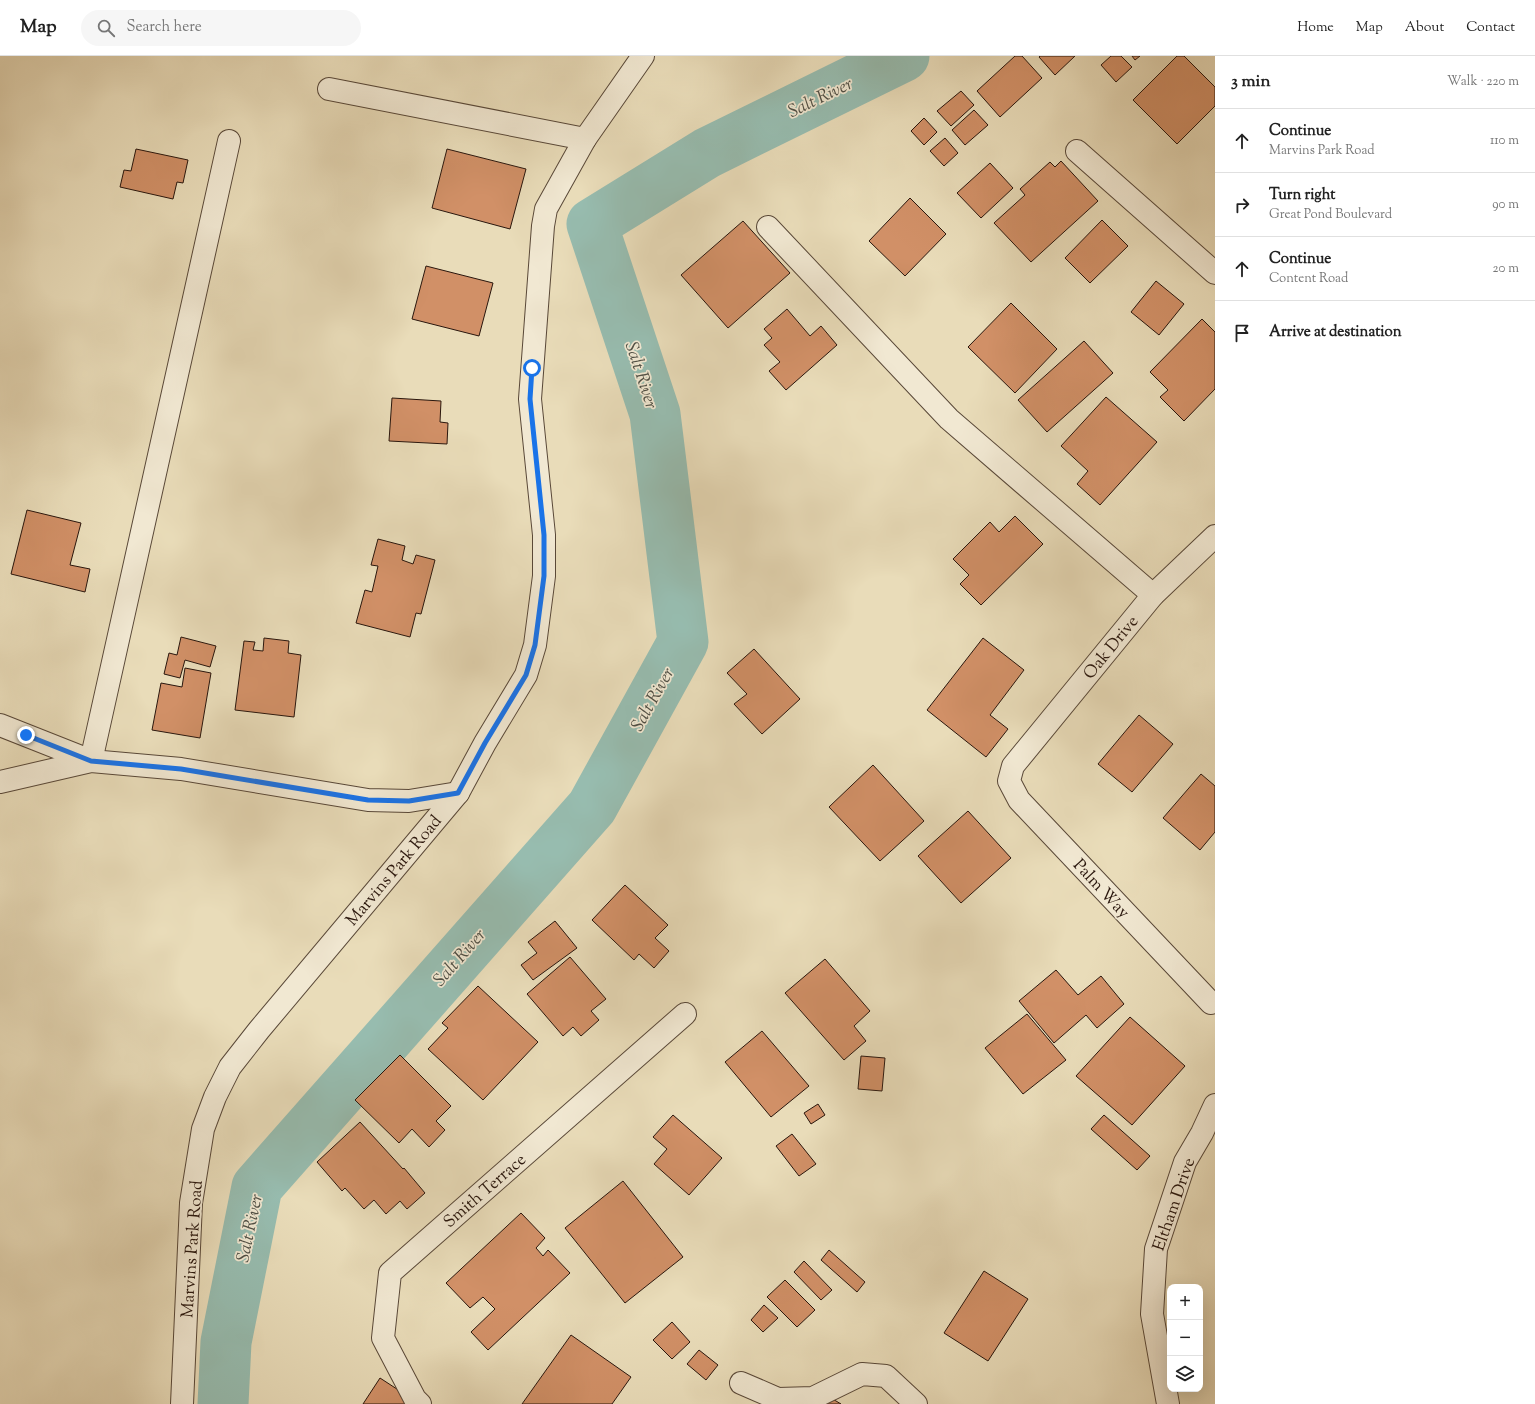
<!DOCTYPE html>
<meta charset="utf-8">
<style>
:root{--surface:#fff;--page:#f6f6f6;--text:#222;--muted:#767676;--line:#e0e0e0}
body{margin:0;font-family:"Sorts Mill Goudy",serif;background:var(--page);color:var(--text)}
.controls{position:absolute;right:12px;bottom:12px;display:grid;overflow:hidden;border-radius:8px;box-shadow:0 4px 16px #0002}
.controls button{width:36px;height:36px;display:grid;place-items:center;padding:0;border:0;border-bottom:1px solid var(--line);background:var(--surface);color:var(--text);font:20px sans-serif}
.stop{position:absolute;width:12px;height:12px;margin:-9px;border:3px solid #1a73e8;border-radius:50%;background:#fff}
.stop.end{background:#1a73e8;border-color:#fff;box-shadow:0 1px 4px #0008}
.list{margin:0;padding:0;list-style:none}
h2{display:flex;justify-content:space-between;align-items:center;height:52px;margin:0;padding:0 16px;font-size:17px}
h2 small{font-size:13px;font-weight:400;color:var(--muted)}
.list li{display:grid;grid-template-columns:26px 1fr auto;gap:12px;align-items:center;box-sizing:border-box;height:64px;padding:0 16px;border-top:1px solid var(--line)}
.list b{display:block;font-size:15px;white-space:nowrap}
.list p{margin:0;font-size:13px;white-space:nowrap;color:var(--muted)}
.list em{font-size:13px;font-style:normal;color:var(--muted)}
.icon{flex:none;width:22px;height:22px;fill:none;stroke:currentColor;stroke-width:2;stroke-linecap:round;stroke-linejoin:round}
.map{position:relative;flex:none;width:1215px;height:1348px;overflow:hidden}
header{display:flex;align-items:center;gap:24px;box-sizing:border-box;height:56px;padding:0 20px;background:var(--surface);border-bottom:1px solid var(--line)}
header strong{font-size:19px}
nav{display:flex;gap:22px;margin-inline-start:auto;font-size:14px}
.search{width:280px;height:36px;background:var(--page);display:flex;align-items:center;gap:10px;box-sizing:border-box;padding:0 14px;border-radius:22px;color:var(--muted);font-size:15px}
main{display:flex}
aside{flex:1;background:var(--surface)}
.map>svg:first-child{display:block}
</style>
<header>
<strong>Map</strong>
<div class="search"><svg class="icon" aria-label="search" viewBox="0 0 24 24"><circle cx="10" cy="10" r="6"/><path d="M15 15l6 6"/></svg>Search here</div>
<nav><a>Home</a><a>Map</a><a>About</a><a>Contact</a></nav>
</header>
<main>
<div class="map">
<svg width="1215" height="1348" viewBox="0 0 1215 1348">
<rect width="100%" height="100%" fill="#e9dcb9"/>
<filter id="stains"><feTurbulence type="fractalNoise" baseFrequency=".005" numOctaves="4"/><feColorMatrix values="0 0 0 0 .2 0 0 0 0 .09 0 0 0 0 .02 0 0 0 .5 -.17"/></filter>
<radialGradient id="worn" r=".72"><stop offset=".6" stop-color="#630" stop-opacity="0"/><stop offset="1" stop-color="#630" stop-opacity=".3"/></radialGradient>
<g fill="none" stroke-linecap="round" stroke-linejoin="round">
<!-- river -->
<polyline stroke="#97bcaf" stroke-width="51" points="223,1348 226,1286 257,1131 592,751 683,586 655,358 592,168 707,97 904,0"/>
</g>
<!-- building -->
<g fill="#d19067" stroke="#29160d">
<polygon points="1015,0 1022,0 1042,22 1000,61 977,35"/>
<polygon points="1040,0 1075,0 1055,19 1039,1"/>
<polygon points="1111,0 1121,0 1132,11 1116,26 1101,9"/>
<polygon points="1132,0 1140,0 1135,4"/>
<polygon points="1177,0 1184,0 1215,31 1215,50 1177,88 1133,44"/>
<polygon points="961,35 974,49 951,70 937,55"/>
<polygon points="974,54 988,69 965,89 952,74"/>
<polygon points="924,62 937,76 924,89 911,75"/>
<polygon points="945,82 958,97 944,110 930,95"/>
<polygon points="136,93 188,104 183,127 177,126 173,143 120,131 124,114 131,115"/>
<polygon points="447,93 526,113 510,173 432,152"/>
<polygon points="1061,105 1098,145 1031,206 994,167 1025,139 1020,133 1050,106 1055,111"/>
<polygon points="990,107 1013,132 981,162 957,137"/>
<polygon points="910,142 946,178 905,220 869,185"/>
<polygon points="1102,164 1128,190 1090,227 1065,202"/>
<polygon points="743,165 790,217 728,272 681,219"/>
<polygon points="426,210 493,227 479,280 412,263"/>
<polygon points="1156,225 1184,248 1159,279 1131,256"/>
<polygon points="1011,247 1057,293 1015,337 968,291"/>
<polygon points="787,253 810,280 821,270 837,289 786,334 769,315 780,306 764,289 772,282 764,273"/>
<polygon points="1202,263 1215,276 1215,333 1184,365 1160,341 1168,334 1150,316"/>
<polygon points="1084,285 1113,317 1047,376 1018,344"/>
<polygon points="1106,341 1157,386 1100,449 1077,428 1088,415 1061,390"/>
<polygon points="392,342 441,345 440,366 448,367 447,388 389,385"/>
<polygon points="27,454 81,467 70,509 90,513 85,536 11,518"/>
<polygon points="1015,460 1043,488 981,549 960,528 969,519 953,503 990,466 999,476"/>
<polygon points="378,483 405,490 402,504 413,508 416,499 435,504 421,558 416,557 410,581 356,567 365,534 372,536 378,510 371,509"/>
<polygon points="181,581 216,590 210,611 185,604 180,622 164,618 169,597 177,599"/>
<polygon points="264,582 289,585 288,597 301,599 294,661 235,654 244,585 255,586 253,594 263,595"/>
<polygon points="983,582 1024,614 990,659 1008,673 986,701 927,654"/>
<polygon points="754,593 800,643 762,678 734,648 747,638 727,617"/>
<polygon points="185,612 211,617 200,682 152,674 161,627 182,631"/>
<polygon points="1139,659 1173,688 1132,736 1098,708"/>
<polygon points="873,709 924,765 880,805 829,751"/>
<polygon points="1201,718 1215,730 1215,776 1200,794 1163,762"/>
<polygon points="968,755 1011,802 961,847 918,800"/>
<polygon points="625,829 668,869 655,882 669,895 654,912 639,898 634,904 592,864"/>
<polygon points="555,865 577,892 533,924 521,909 537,897 528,886"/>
<polygon points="570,901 606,943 591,955 599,964 581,980 573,971 563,980 527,938"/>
<polygon points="825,903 870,955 854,970 866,985 844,1004 785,937"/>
<polygon points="1056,914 1078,939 1101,920 1124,948 1097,972 1086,959 1054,987 1019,945"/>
<polygon points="478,930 538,986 483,1044 428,993 448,972 442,967"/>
<polygon points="1027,958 1066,1004 1023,1038 985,992"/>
<polygon points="1130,961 1185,1010 1132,1069 1076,1020"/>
<polygon points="762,975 809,1030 771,1061 725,1006"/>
<polygon points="400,999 451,1050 436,1065 445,1074 429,1091 412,1073 399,1087 355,1044"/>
<polygon points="861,1000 885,1002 882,1035 858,1033"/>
<polygon points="818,1048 825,1059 811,1068 804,1057"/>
<polygon points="673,1059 722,1102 689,1139 654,1108 667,1093 653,1081"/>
<polygon points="1104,1059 1150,1100 1137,1114 1091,1073"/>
<polygon points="360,1066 403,1113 404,1112 425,1137 407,1153 400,1145 386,1158 374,1144 364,1153 345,1132 342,1135 317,1106"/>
<polygon points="792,1078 816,1108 799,1120 776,1090"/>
<polygon points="623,1125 683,1201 625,1247 565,1172"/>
<polygon points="521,1157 545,1182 536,1192 543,1200 548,1194 570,1217 488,1294 471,1276 495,1253 483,1241 470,1252 446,1227"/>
<polygon points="829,1194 865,1226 857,1236 821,1204"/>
<polygon points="804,1205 832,1234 821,1244 794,1216"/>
<polygon points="984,1215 1028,1243 988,1305 944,1277"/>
<polygon points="785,1224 815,1254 797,1271 767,1241"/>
<polygon points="764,1249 778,1262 763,1276 751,1264"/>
<polygon points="672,1266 690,1286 672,1303 653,1284"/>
<polygon points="571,1279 631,1321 612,1348 522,1348"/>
<polygon points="699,1294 718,1309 706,1324 687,1308"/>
<polygon points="380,1322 403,1337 401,1341 411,1348 363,1348"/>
<polygon points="831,1342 841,1348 827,1348"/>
</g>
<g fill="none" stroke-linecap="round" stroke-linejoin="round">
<defs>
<g id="minor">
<polyline points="329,33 585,83"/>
<polyline points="1077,95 1215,217"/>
<polyline points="768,171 949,363 1153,539"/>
<polyline points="0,669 91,705"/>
<polyline points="91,705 229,85"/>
<polyline points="0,726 91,705 181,713 368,744 409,745 458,737"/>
<polyline points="1211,947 1019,744 1009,725 1013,710 1153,539 1215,480"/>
<polyline points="741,1327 778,1343 813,1342 862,1318 886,1320 916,1348"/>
<polyline points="182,1348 191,1147 203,1073 215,1041 230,1011 259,974 458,737 485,687 526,619 535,589 544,520 544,479 530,343 543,170 546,153 585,83 643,0"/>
<polyline points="420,1348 415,1343 383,1282 390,1217 685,958"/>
<polyline points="1168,1348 1152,1258 1156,1193 1185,1106 1202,1077 1215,1049"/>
</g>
</defs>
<!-- minor casing -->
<use href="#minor" stroke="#594838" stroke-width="24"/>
<!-- minor -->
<use href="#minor" stroke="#f1e8d2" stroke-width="22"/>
</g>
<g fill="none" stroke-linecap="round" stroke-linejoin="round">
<!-- route -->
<polyline stroke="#1a73e8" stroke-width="5" points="26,679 91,705 181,713 368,744 409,745 458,737 485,687 526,619 535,589 544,520 544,479 530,343 532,312"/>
</g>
<g text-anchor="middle" stroke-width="3.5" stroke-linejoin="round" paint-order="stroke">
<!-- street labels -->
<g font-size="17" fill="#29160d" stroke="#f1e8d2">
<text transform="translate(1110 591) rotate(-51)" y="6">Oak Drive</text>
<text transform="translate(393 814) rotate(-50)" y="6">Marvins Park Road</text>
<text transform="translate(1102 832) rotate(47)" y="6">Palm Way</text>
<text transform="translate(484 1134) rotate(-41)" y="6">Smith Terrace</text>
<text transform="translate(1173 1148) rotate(-71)" y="6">Eltham Drive</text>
<text transform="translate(191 1193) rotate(-86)" y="6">Marvins Park Road</text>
</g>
<!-- water labels -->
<g font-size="18" font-style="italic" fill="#505046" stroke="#f1e8d2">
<text transform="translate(820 41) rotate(-26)" y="6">Salt River</text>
<text transform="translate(642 319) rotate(72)" y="6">Salt River</text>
<text transform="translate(652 643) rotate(-61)" y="6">Salt River</text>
<text transform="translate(459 901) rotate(-49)" y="6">Salt River</text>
<text transform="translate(249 1172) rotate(-78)" y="6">Salt River</text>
</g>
</g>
<rect width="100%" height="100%" filter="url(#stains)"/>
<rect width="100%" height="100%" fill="url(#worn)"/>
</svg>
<div class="controls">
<button>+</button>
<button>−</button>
<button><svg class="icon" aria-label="layers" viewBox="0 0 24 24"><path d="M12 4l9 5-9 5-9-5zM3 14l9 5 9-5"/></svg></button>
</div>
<div class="stop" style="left:532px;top:312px"></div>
<div class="stop end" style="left:26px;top:679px"></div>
</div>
<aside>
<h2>3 min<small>Walk · 220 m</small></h2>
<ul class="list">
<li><svg class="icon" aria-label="ahead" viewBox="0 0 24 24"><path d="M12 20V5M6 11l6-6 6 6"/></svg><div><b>Continue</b><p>Marvins Park Road</p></div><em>110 m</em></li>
<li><svg class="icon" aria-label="right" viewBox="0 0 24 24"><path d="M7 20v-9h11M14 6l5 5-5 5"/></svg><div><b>Turn right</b><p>Great Pond Boulevard</p></div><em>90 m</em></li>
<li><svg class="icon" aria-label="ahead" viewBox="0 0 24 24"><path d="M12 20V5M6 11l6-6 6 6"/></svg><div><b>Continue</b><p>Content Road</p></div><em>20 m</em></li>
<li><svg class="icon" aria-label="arrive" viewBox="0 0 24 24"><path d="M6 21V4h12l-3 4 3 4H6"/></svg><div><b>Arrive at destination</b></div></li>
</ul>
</aside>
</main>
